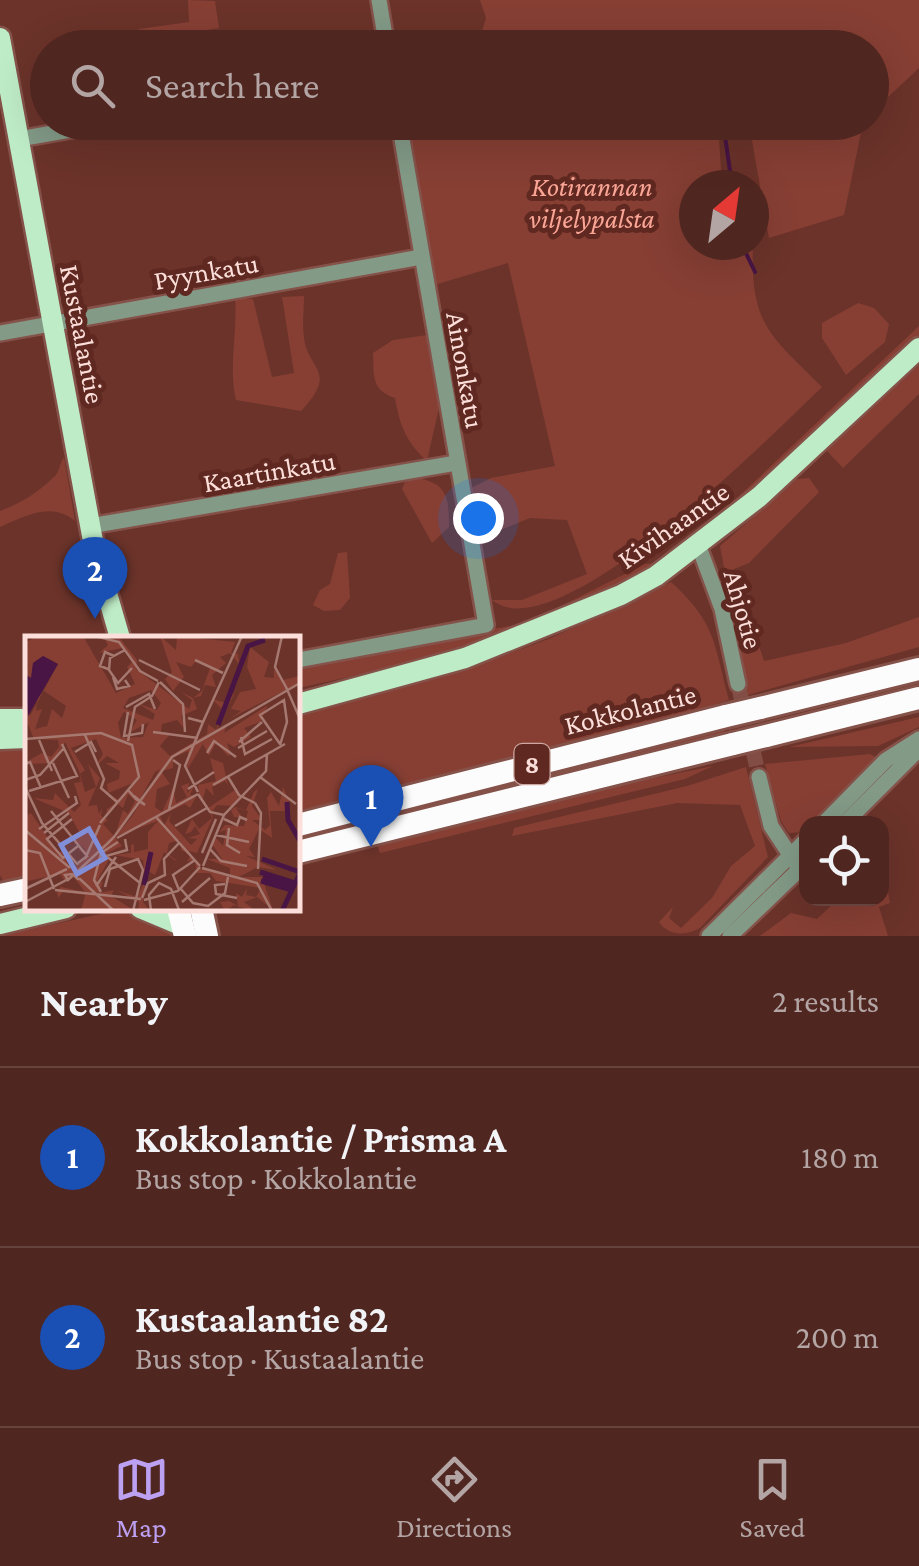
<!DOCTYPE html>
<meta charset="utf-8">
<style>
:root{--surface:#502620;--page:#5a322d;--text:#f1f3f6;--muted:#b4a5a5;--line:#67433e;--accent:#bca0f2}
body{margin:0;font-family:"Crimson Pro",serif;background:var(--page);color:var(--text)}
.controls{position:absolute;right:30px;bottom:30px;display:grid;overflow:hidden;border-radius:20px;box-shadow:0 10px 40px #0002}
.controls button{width:90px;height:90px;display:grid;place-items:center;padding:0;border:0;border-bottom:2px solid var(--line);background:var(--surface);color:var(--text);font:50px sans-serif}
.compass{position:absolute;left:679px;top:170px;width:90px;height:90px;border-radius:50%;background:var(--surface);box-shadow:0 10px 40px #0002;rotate:29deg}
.you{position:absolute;left:478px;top:518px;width:35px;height:35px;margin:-25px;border:8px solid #fff;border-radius:50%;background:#1a73e8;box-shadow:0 0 0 15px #1a73e833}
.badge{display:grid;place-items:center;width:65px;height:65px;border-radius:50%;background:var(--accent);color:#fff;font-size:32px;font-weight:700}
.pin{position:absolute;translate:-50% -82px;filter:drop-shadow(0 2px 5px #0008)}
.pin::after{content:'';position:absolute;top:52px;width:35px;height:30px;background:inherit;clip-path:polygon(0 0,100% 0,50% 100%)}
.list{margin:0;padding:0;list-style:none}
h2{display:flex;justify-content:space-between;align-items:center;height:130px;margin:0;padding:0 40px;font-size:42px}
h2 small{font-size:32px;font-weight:400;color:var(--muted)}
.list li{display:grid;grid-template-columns:65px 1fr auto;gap:30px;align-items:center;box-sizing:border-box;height:180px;padding:0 40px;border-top:2px solid var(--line)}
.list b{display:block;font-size:38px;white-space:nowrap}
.list p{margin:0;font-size:32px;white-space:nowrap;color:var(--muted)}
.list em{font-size:32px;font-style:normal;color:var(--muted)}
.icon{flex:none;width:55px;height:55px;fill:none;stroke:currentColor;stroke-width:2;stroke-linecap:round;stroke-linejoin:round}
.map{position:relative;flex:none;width:919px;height:936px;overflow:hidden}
.search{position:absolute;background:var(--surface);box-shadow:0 10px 40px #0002;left:30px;right:30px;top:30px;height:110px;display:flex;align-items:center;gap:25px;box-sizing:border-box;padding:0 35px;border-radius:55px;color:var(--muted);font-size:38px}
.sheet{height:490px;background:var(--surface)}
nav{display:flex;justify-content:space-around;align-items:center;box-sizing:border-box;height:140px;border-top:2px solid var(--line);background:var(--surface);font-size:28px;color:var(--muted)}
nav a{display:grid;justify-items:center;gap:5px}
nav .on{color:var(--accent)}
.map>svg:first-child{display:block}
</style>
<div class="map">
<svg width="919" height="936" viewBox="0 0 919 936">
<rect width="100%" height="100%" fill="#6b332a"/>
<!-- green -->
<g fill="#873f34">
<polygon points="188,0 215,1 219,28 158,38 139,37 139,29 189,22"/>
<polygon points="480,0 919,0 919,68 872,112 872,48 477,47 486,18"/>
<path d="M403,123H718L722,185H694V245H753C750,324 769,334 822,387C776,431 557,654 492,600H522L587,574L567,520L530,518L479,539L471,488L491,478L555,466L508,263L431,286Z"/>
<polygon points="749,123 863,123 844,215 769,238"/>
<path d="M304,296C304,310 302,325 304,338C308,370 339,371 301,411L236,400C228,367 238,331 235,297L253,299L272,377L294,373L282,297Z"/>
<polygon points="858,303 874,308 889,324 885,342 846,375 822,338 822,323"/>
<polygon points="919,326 919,335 766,479 669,554 738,497"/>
<path d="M427,335L440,403L427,461C406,442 400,426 395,398C371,390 374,376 373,353L393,340Z"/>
<polygon points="919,365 919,394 843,468 827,451 834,441"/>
<path d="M64,457L75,521C51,501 25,516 0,527V511C23,502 36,494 54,477C60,472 59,464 64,457Z"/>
<path d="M418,478C448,484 449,499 449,527L432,543L402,489L405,482Z"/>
<polygon points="809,478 819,492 749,563 734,569 764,661 846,643 919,617 919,647 748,695 720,546 797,479"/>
<polygon points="347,552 350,598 340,610 324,611 313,605 320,590 330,584 338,553"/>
<path d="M657,563C540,630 429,660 298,688V662L527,623L645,564Z"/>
<path d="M671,582C716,623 714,643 729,700L638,730L298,811V710L473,667L551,638Z"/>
<polygon points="919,717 919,727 878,746 789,747"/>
<polygon points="723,727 726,737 330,835 325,830 364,816"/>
<polygon points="0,745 27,747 27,877 6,886 0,875"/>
<polygon points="870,754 879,759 815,823 806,824 806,832 789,833 781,821 765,764"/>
<polygon points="713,766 685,779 380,853 377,845 505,808"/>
<path d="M746,767L768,857L700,928C686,936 668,936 659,922L673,907L669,918L681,928L712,898L731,866L755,846L740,805L677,803L512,836L514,828L687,786Z"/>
<polygon points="882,859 890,903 879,907 888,936 760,936 791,913 817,919 838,899 882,898"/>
<polygon points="119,910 164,924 174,936 0,936"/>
</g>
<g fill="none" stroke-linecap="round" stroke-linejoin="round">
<!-- stream -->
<g stroke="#481545" stroke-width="4">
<polyline points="624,44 634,48"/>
<polyline points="723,122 732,185"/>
<polyline points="742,245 755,272"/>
</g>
<!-- minor-tunnel -->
<polyline stroke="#814d44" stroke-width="15" stroke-dasharray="15 8" stroke-linecap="butt" points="738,684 759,777"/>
<defs>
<g id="minor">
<polyline points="379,0 387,48"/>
<polyline points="19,139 116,122"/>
<polyline points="0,333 421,257"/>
<polyline points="90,526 456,463"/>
<polyline points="699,547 722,609 738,684"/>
<polyline points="298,660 486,625 399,122"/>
<polyline points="759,777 771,826 796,864"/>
<polyline points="823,824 886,760 919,739"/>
<polyline points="844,824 919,749"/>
<polyline points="709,936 806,840"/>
<polyline points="730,936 806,863"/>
</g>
<g id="major">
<polyline points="0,38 95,552 120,638"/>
<polyline points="298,704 465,658 621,595 656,576 759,497 919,348"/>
<polyline points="0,719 28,719"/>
<polyline points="0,739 28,738"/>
<polyline points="140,908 183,926"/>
<polyline points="0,924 66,908"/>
</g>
<g id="highway">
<polyline points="760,708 919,669"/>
<polyline points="766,736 919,698"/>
<polyline points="298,825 726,716"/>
<polyline points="298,852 733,744"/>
<polyline points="0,895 28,889"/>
<polyline points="178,908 185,936"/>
<polyline points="201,908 207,936"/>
</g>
</defs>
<!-- minor casing -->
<use href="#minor" stroke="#85524a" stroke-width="20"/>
<!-- major casing -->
<use href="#major" stroke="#85524a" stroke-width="25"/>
<!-- highway casing -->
<use href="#highway" stroke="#85524a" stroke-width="28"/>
<!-- minor -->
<use href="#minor" stroke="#839a87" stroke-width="15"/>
<!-- major -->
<use href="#major" stroke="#beecc6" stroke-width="20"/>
<!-- highway -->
<use href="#highway" stroke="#fcfcfc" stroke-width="22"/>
<defs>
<g id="highway-bridge">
<polyline points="726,716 760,708"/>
<polyline points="733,744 766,736"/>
</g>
</defs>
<!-- highway-bridge casing -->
<use href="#highway-bridge" stroke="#85524a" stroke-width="28" stroke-linecap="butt"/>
<!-- highway-bridge -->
<use href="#highway-bridge" stroke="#fcfcfc" stroke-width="22"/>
</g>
<g text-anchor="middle" stroke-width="10" stroke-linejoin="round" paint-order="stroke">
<!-- shield labels -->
<rect fill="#5f2820" stroke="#cda8a2" stroke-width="2.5" x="514.5" y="744" width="35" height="40" rx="8"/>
<g font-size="25" font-weight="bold" fill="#fcdfda">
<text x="532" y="773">8</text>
</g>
<!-- park labels -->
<g font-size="28" font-style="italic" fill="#fba596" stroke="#5f2820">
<text x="592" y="196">Kotirannan<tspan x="592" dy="32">viljelypalsta</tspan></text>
</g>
<!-- street labels -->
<g font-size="28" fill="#fcdfda" stroke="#5f2820">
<text transform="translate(206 271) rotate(-10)" y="10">Pyynkatu</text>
<text transform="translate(83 334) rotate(79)" y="10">Kustaalantie</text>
<text transform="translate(466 370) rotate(80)" y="10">Ainonkatu</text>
<text transform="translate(269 471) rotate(-10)" y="10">Kaartinkatu</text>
<text transform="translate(673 525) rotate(-35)" y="10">Kivihaantie</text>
<text transform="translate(744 609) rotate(74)" y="10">Ahjotie</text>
<text transform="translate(630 709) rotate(-14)" y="10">Kokkolantie</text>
</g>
</g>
<!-- overview -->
<g transform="translate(25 636)">
<rect width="275" height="275" fill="#6b332a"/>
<path d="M13,0H58L91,57L110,48L102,31L109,24L97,12L74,17L83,9L78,0H93L112,24L111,33L164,73L167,64L156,56L168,62L177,55L185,32L172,24L166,31L151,26L159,41L148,55L140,43L147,36L135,0L151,14L152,0L210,6L206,17L213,18L214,28L205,17L195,21L201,27L187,39L191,51L180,49L176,60L168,62L172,73L156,80L160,93L152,84L137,88L136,96L146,97L135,110L145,120L182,98L183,88L191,94L198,74L187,63L201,67L210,56L192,93L201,91L199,97L243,69L235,86L219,92L226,101L209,111L202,107L206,118L203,120L191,107L184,120L178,108L162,134L163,115L148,122V132L136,135L145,148L132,153L130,171L137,176L148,152L151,167L162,161L156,150L164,147L162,157L169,150L165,159H174L173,149L191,145L185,122L198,127L203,150L200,145L187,151L189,160L181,152L177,166L172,159L165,172L160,168L135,180L139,189L146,177L144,185L166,209L172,203L163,202L175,198L170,190L166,196L160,198L167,183L174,193L187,182L183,172L210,154L215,161L208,170L192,169L186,177L188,181L172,217L164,215L170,224L162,225L166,219L156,214L155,204L144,207L142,217L151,224L152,226L139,216L130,239L123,235L118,266L124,274L113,275L114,266L91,254L112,261L120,245L118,224L89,219L106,217V209L109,208V216L123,213V196L133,185L91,200L108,179L135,133L130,136L109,174L90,199L98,174L103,178L110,165L103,158L98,172L93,168L81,181L82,173L91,167L87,163L94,168L87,160L94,164L108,147L83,157L82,148L94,143L95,135L80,127H94L82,120L70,131L78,118L71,103L46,112L60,134L55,138L60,156L71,151L63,128L75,142L63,170L72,169L74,178L77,172L76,180L83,184L78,188L89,200L70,219L90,201L97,210L78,219L83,225L70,249L78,245L74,257L89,254L86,260L110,275H56L60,259L38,256L33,262L32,255L36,251L60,256L48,240L31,252L40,245L35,238L3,245L0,180L6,177L33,217L39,214L43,229L52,230L64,217L59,218L53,213L61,214L49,204L54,196L44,177L8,162L28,164L30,157L49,176L56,169L49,147L56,146L54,135L40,106L27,127L0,128V117L3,125L17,117L26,121L34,111L33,104L9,103L0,81L1,70L5,80L33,28L18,20L8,27L6,42L0,40L1,6ZM126,54L136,67L132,74L114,68L130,78L128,84L98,72L104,62ZM19,55L41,70L37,82L27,73L22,90L10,93L17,73L11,75L12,63ZM99,76L112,84L104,97L124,86L118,101L96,102L93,87ZM225,11L244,26L239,41L249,42V33L258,44L275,40V47L204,83L216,75L206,73L215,56L231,53L222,31ZM258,151L264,165V186L261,175H245L247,202L234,193L224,213L230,221L221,220L252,234L233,231L214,241H237L248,274L232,261L219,266L227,272L226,275L209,269L200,275L195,266L204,265L213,270L211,257L217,261L222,252L221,259L231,261L236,252L191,245L185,237H172L170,225L176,233L205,239V232L182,223H197L187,208L191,202L198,210L201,194L194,196L200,189L219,190L223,175L211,172L217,181H209L206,174L210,171L221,174L229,156L233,153L227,170L237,184H227L240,194L245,189L242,162L246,156L254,170Z" fill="#873f34" fill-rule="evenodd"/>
<path d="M18,20L33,28L3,80L0,38L6,42L8,27Z" fill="#481545"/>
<path fill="none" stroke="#481545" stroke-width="5" d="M193,89L223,10L240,4M262,166L263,184L275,205M237,223L275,236M235,236L270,247M238,241L269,251M236,245L267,254M119,249L126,216M257,275L274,239"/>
<path fill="none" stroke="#a57870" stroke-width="2.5" d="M70,0L94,6L115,35L133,45M257,0L250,31L261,51M100,14L85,22L84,34L93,47L107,32M114,24L175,54M170,24L198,37M83,33L75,30L80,16L89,20M88,41L92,53L104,50L100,44M135,46L158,68L160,96M261,51L275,83M101,71L124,58L130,73M103,76L99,100L117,97L118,88M163,82L178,86L217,0M128,96L173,102M60,99L79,143L76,152L92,166M216,101L220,118L247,103M0,103L76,97L107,109L114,141L75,187M14,104L27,135M103,105L110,71L127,60L134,46M214,106L237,86M255,109L262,86L259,64L235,79L255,108M213,112L242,95M50,116L66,106L71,116M182,117L189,105L211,121M28,127L44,162M0,128L5,126L16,152M203,141L214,159L230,167M235,141L271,168M0,144L15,139L39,112M188,149L260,108M0,151L17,187L53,229M163,153L189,136M103,154L111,163L120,169L109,160M4,155L52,140L37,108M173,156L160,130L178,86M173,158L185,176L199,179M230,167L236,177L233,233M144,173L155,129L148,124M26,175L62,220L53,227M131,181L175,230M47,183L22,203L38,222L53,210M199,183L212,189L215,181L222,184M150,190L182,172M204,192L202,209L215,217M14,193L52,167L50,160M0,194L45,232M19,197L44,177M191,199L224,206M92,202L173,158M100,203L102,214L81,220L115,247M185,213L196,225L222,230M0,214L15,217L29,253M177,217L191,183M60,223L75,189M178,230L199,179L241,135L242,118M177,232L232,247L247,275M200,248L190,249L191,258L212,262M71,250L91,221M80,251L85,233L113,223L118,234L108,275M0,253L42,233M156,253L168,267L183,270L200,257L203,241M30,254L116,263M154,254L148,239L170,224M76,256L69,244L76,217L93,206M117,262L123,247L140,239L139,223L155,206M119,264L153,255L175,231M0,266L47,241M157,266L185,242M89,275L55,243H53L47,238L40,239L43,244L47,240L50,238L56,232L82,208L89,201L147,121L275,47M126,275L124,259L134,247L146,253L154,274"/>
<path fill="#818fd9" fill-opacity="0.15" stroke="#818fd9" stroke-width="5" d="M64,193L80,222L52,238L36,209Z"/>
<rect width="275" height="275" fill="none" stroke="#fcdfda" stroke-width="5"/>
</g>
</svg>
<div class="controls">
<button><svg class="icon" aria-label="locate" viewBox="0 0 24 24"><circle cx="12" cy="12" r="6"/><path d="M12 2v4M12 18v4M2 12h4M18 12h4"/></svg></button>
</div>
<svg class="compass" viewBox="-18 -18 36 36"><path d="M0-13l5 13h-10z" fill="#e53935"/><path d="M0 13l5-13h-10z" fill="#b4a5a5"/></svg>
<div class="you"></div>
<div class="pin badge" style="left:371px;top:847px;background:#1a4fb4">1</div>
<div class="pin badge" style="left:95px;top:619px;background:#1a4fb4">2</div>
<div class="search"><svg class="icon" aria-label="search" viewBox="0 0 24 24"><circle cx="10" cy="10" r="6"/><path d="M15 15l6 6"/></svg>Search here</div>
</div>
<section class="sheet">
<h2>Nearby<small>2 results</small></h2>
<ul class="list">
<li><span class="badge" style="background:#1a4fb4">1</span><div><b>Kokkolantie / Prisma A</b><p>Bus stop · Kokkolantie</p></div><em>180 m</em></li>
<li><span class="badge" style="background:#1a4fb4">2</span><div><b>Kustaalantie 82</b><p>Bus stop · Kustaalantie</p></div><em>200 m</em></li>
</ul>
</section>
<nav>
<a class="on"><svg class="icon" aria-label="map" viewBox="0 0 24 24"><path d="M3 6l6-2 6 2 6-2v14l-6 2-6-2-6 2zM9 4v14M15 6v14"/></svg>Map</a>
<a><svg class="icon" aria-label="directions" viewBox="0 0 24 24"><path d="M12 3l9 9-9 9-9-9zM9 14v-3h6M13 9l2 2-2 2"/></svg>Directions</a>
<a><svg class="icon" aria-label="saved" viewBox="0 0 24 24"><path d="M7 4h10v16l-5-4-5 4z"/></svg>Saved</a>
</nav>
